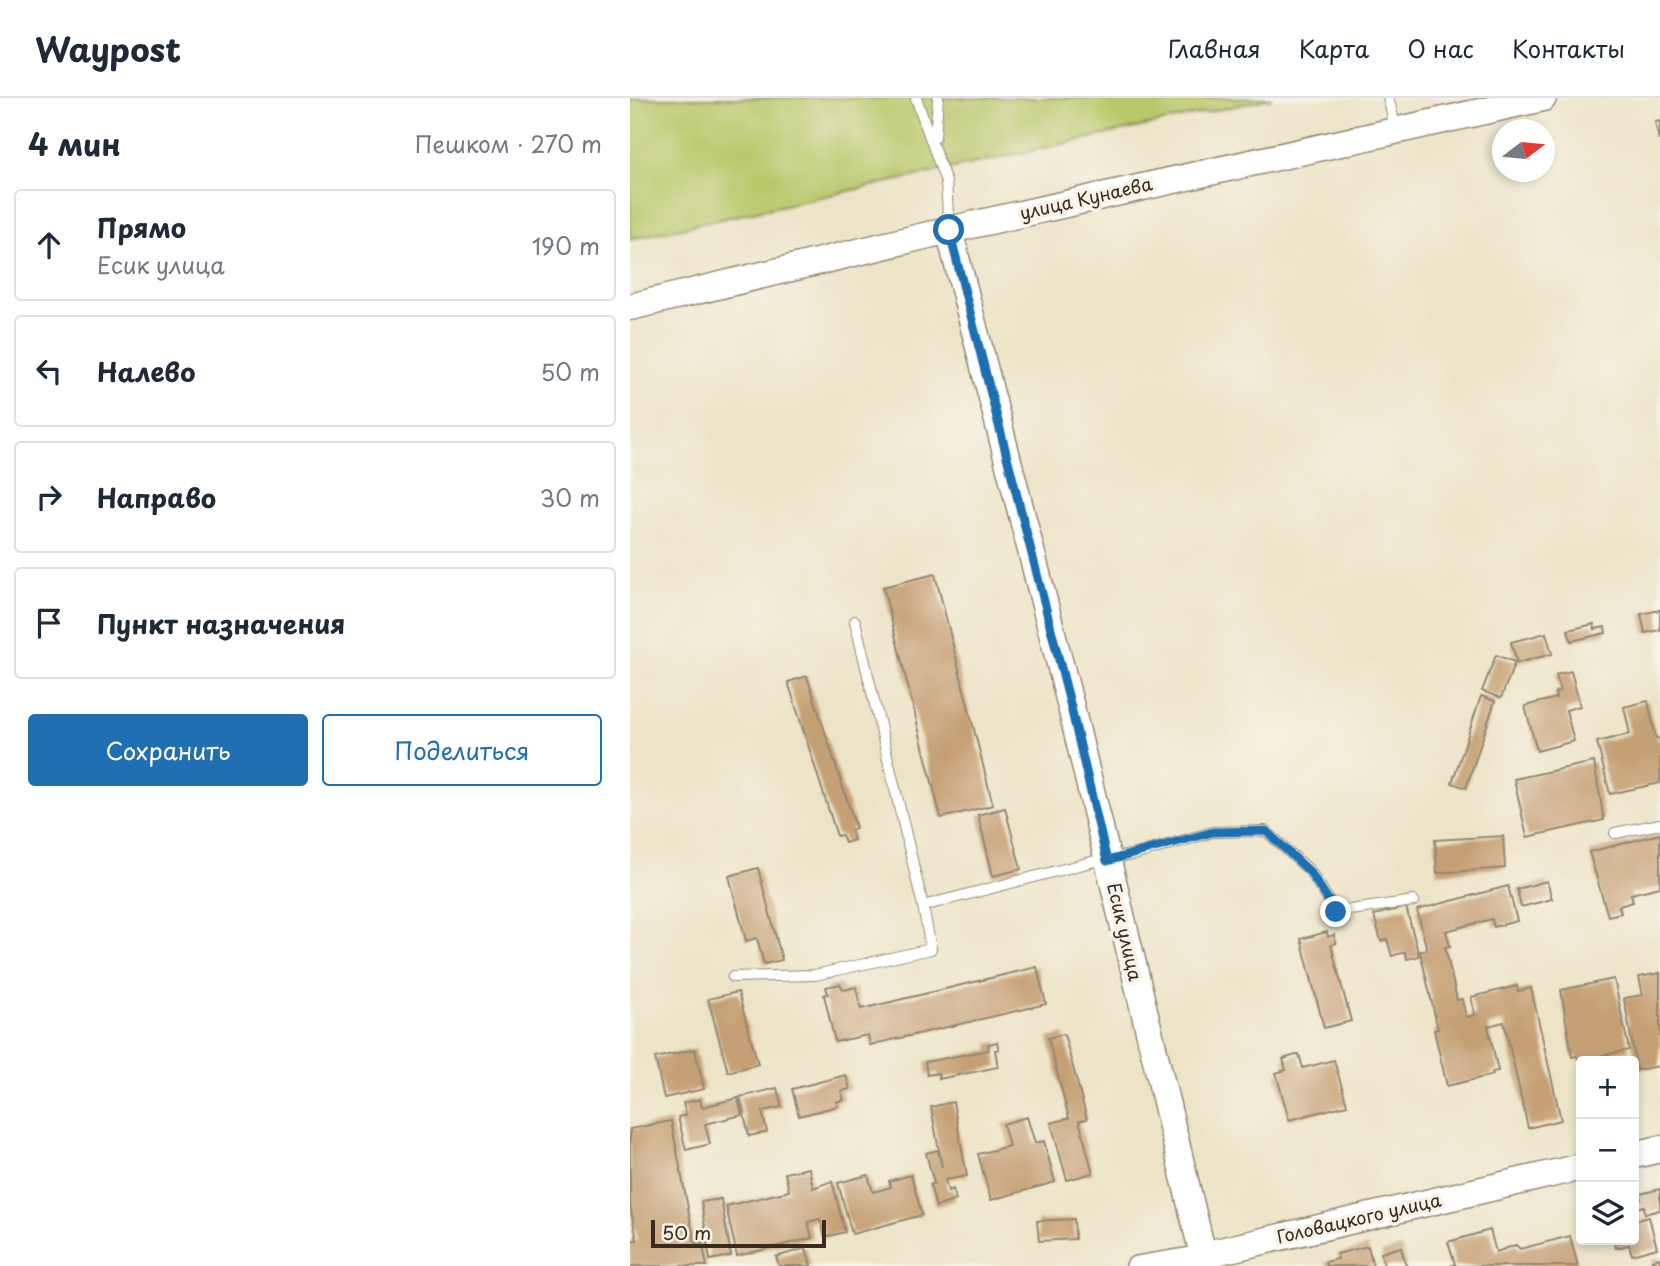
<!DOCTYPE html>
<html lang="ru">
<meta charset="utf-8">
<style>
:root{--surface:#fff;--page:#f2f2f3;--text:#1f2937;--muted:#747a83;--line:#e0e1e3;--accent:#1f6fb2}
body{margin:0;font-family:"Playpen Sans",sans-serif;background:var(--page);color:var(--text)}
.controls{position:absolute;right:21px;bottom:21px;display:grid;overflow:hidden;border-radius:7px;box-shadow:0 4px 10px #0003}
.controls button{width:63px;height:63px;display:grid;place-items:center;padding:0;border:0;border-bottom:2px solid var(--line);background:var(--surface);color:var(--text);font:35px sans-serif}
.compass{position:absolute;left:862px;top:21px;width:63px;height:63px;border-radius:50%;background:var(--surface);box-shadow:0 4px 10px #0003;rotate:74deg}
.scale{position:absolute;left:21px;bottom:18px;width:175px;box-sizing:border-box;padding-left:7px;border:4px solid #3b2a1e;border-top:0;font-size:19px;line-height:24px;white-space:nowrap;color:#3b2a1e;-webkit-text-stroke:5px #f7f3e8;paint-order:stroke}
.stop{position:absolute;width:21px;height:21px;margin:-16px;border:5px solid #1f6fb2;border-radius:50%;background:#fff}
.stop.end{background:#1f6fb2;border-color:#fff;box-shadow:0 2px 7px #0008}
.list{margin:0;padding:0;list-style:none}
h2{display:flex;justify-content:space-between;align-items:center;height:91px;margin:0;padding:0 28px;font-size:30px}
h2 small{font-size:23px;font-weight:400;color:var(--muted)}
.list li{display:grid;grid-template-columns:46px 1fr auto;gap:21px;align-items:center;box-sizing:border-box;height:112px;margin:0 14px 14px;padding:0 14px;border:2px solid var(--line);border-radius:7px}
.list b{display:block;font-size:26px;white-space:nowrap}
.list p{margin:0;font-size:23px;white-space:nowrap;color:var(--muted)}
.list em{font-size:23px;font-style:normal;color:var(--muted)}
.actions{display:flex;gap:14px;padding:21px 28px}
.actions a{flex:1;padding:16px 0;border:2px solid var(--accent);border-radius:7px;text-align:center;font-size:24px;color:var(--accent)}
.actions .main{background:var(--accent);color:#fff}
.icon{flex:none;width:38px;height:38px;fill:none;stroke:currentColor;stroke-width:2;stroke-linecap:round;stroke-linejoin:round}
.map{position:relative;flex:none;width:1030px;height:1168px;overflow:hidden}
header{display:flex;align-items:center;gap:42px;box-sizing:border-box;height:98px;padding:0 35px;background:var(--surface);border-bottom:2px solid var(--line)}
header strong{font-size:33px}
nav{display:flex;gap:38px;margin-inline-start:auto;font-size:24px}
main{display:flex}
aside{flex:1;background:var(--surface)}
.map>svg:first-child{display:block}
</style>
<header>
<strong>Waypost</strong>
<nav><a>Главная</a><a>Карта</a><a>О нас</a><a>Контакты</a></nav>
</header>
<main>
<aside>
<h2>4 мин<small>Пешком · 270 m</small></h2>
<ul class="list">
<li><svg class="icon" aria-label="ahead" viewBox="0 0 24 24"><path d="M12 20V5M6 11l6-6 6 6"/></svg><div><b>Прямо</b><p>Есик улица</p></div><em>190 m</em></li>
<li><svg class="icon" aria-label="left" viewBox="0 0 24 24"><path d="M17 20v-9H6M10 6l-5 5 5 5"/></svg><div><b>Налево</b></div><em>50 m</em></li>
<li><svg class="icon" aria-label="right" viewBox="0 0 24 24"><path d="M7 20v-9h11M14 6l5 5-5 5"/></svg><div><b>Направо</b></div><em>30 m</em></li>
<li><svg class="icon" aria-label="arrive" viewBox="0 0 24 24"><path d="M6 21V4h12l-3 4 3 4H6"/></svg><div><b>Пункт назначения</b></div></li>
</ul>
<div class="actions"><a class="main">Сохранить</a><a>Поделиться</a></div>
</aside>
<div class="map">
<svg width="1030" height="1168" viewBox="0 0 1030 1168">
<rect width="100%" height="100%" fill="#f7f3e8"/>
<filter id="ink" filterUnits="userSpaceOnUse"><feTurbulence type="fractalNoise" baseFrequency=".0143" numOctaves="2"/><feDisplacementMap in="SourceGraphic" scale="14" xChannelSelector="R" yChannelSelector="G"/><feConvolveMatrix kernelMatrix="1 2 1 2 8 2 1 2 1" color-interpolation-filters="sRGB"/></filter>
<filter id="wash" filterUnits="userSpaceOnUse"><feTurbulence type="fractalNoise" baseFrequency=".00686" numOctaves="4" result="noise"/><feDisplacementMap in="SourceGraphic" scale="28" xChannelSelector="R" yChannelSelector="G"/><feGaussianBlur stdDeviation="1.57" result="paint"/><feColorMatrix in="noise" values="0 0 0 0 0 0 0 0 0 0 0 0 0 0 0 0 0 1.4 0 .05"/><feComposite in="paint" operator="in"/></filter>
<g filter="url(#wash)">
<rect width="100%" height="100%" fill="#ede4c7"/>
<!-- green -->
<polygon fill="#b9c86a" stroke="#7a7944" stroke-width="2" points="0,0 642,0 0,141"/>
<g id="blocks">
<!-- building -->
<g fill="#c6a075">
<polygon points="1030,23 1030,42 1029,42 1025,24"/>
<polygon points="305,476 363,707 311,720 253,489"/>
<polygon points="1030,512 1030,532 1015,535 1011,516"/>
<polygon points="964,526 965,531 975,529 976,535 941,543 938,532"/>
<polygon points="916,535 922,556 887,565 881,544"/>
<polygon points="866,557 885,564 871,600 852,593"/>
<polygon points="941,573 950,608 936,612 944,643 907,653 895,608 926,600 925,594 930,593 926,577"/>
<polygon points="177,578 226,730 221,732 224,742 215,745 212,737 207,738 158,584"/>
<polygon points="851,598 865,603 836,690 822,685"/>
<polygon points="1018,603 1026,640 1030,641 1030,685 980,696 967,644 1000,636 994,609"/>
<polygon points="964,664 974,722 897,739 884,681"/>
<polygon points="375,710 391,771 363,778 348,717"/>
<polygon points="1030,736 1030,789 1001,796 1003,804 989,808 991,815 978,818 959,754"/>
<polygon points="873,738 875,770 807,775 805,742"/>
<polygon points="128,770 152,862 134,866 127,840 116,843 99,778"/>
<polygon points="917,783 922,801 891,809 887,791"/>
<polygon points="878,788 887,823 864,829 862,821 816,833 820,848 815,849 827,902 832,901 836,919 845,917 841,899 887,888 888,893 901,890 931,1022 898,1030 874,924 858,928 868,973 862,974 863,977 817,988 804,932 808,931 790,853 797,852 787,812"/>
<polygon points="776,809 789,858 777,861 775,854 762,858 757,841 751,843 744,817"/>
<polygon points="697,834 698,839 704,837 706,845 701,847 721,923 694,930 671,841"/>
<polygon points="407,869 416,906 240,947 238,937 205,944 194,897 198,896 196,889 210,886 214,892 226,889 231,911"/>
<polygon points="1030,875 1030,968 1007,972 994,900 1013,897 1009,879"/>
<polygon points="984,881 999,952 949,962 947,958 942,959 931,892"/>
<polygon points="108,894 128,966 98,974 78,901"/>
<polygon points="434,936 457,1021 449,1023 463,1075 437,1082 421,1025 439,1020 418,940"/>
<polygon points="367,944 369,951 365,952 368,969 309,981 308,975 297,977 295,964 359,952 358,946"/>
<polygon points="65,951 74,991 34,1000 25,960"/>
<polygon points="669,956 673,970 704,962 717,1007 659,1022 646,975 656,972 653,961"/>
<polygon points="216,977 220,991 211,993 214,1002 206,1004 208,1008 169,1018 162,991"/>
<polygon points="147,990 152,1009 132,1013 137,1034 119,1038 110,999"/>
<polygon points="108,1000 112,1017 75,1026 80,1046 56,1052 48,1019 56,1017 53,1005 70,1001 72,1009"/>
<polygon points="323,1004 337,1078 315,1082 318,1093 323,1091 326,1102 306,1109 300,1087 304,1085 296,1055 308,1052 312,1069 301,1009"/>
<polygon points="397,1019 405,1045 414,1043 425,1084 361,1102 348,1056 379,1048 373,1026"/>
<polygon points="41,1023 65,1146 72,1144 77,1168 0,1168 0,1143 7,1142 0,1108 0,1031"/>
<polygon points="179,1070 183,1090 202,1083 215,1134 195,1139 190,1121 178,1124 182,1140 107,1158 96,1108 159,1093 155,1075"/>
<polygon points="238,1077 243,1094 261,1089 259,1083 281,1077 292,1117 222,1136 208,1085"/>
<polygon points="1030,1091 1030,1112 1015,1116 1014,1108 1007,1110 1005,1103 1011,1101 1010,1096"/>
<polygon points="91,1101 101,1158 80,1162 71,1104"/>
<polygon points="1019,1119 1027,1150 1002,1157 999,1147 986,1150 984,1142 1004,1142 1004,1123"/>
<polygon points="444,1121 445,1141 409,1143 407,1123"/>
<polygon points="860,1132 866,1154 886,1147 890,1151 940,1138 948,1168 820,1168 825,1166 818,1144"/>
<polygon points="738,1148 743,1168 696,1168 695,1164 708,1161 707,1156"/>
<polygon points="771,1149 776,1168 754,1168 751,1155"/>
<polygon points="176,1150 181,1168 149,1168 146,1159"/>
<polygon points="1030,1160 1030,1168 1024,1168 1022,1162"/>
</g>
</g>
</g>
<g filter="url(#ink)">
<use href="#blocks" fill-opacity="0" stroke="#948772" stroke-width="2"/>
<g fill="none" stroke-linecap="round" stroke-linejoin="round">
<defs>
<g id="lane">
<polyline points="286,0 316,84 319,132"/>
<polyline points="758,0 766,30"/>
<polyline points="305,39 308,0"/>
<polyline points="225,523 293,808 461,764 507,756 583,734 636,733 680,773 706,814 784,803"/>
<polyline points="985,735 1030,726"/>
<polyline points="103,879 185,877 301,851 293,808"/>
</g>
<polyline id="street" points="506,1168 573,1157"/>
<g id="secondary">
<polyline points="319,132 440,605 573,1157 577,1168"/>
<polyline points="0,209 319,132 913,0"/>
<polyline points="1004,1057 1030,1051"/>
<polyline points="573,1157 951,1069"/>
</g>
</defs>
<!-- lane casing -->
<use href="#lane" stroke="#948772" stroke-width="12"/>
<!-- street casing -->
<use href="#street" stroke="#948772" stroke-width="22"/>
<!-- secondary casing -->
<use href="#secondary" stroke="#948772" stroke-width="29"/>
<!-- lane -->
<use href="#lane" stroke="#fff" stroke-width="10"/>
<!-- street -->
<use href="#street" stroke="#fff" stroke-width="19"/>
<!-- secondary -->
<use href="#secondary" stroke="#fff" stroke-width="26"/>
</g>
</g>
<g fill="none" stroke-linecap="round" stroke-linejoin="round" filter="url(#ink)">
<!-- route -->
<polyline stroke="#1f6fb2" stroke-width="9" points="319,132 440,605 477,763 583,734 636,733 680,774 706,814"/>
</g>
<g text-anchor="middle" stroke-width="7" stroke-linejoin="round" paint-order="stroke">
<!-- street labels -->
<g font-size="18" fill="#3b2a1e" stroke="#f7f3e8">
<text transform="translate(456 101) rotate(-13)" y="6">улица Кунаева</text>
<text transform="translate(494 834) rotate(77)" y="6">Есик улица</text>
<text transform="translate(729 1121) rotate(-13)" y="6">Головацкого улица</text>
</g>
</g>
</svg>
<div class="controls">
<button>+</button>
<button>−</button>
<button><svg class="icon" aria-label="layers" viewBox="0 0 24 24"><path d="M12 4l9 5-9 5-9-5zM3 14l9 5 9-5"/></svg></button>
</div>
<svg class="compass" viewBox="-18 -18 36 36"><path d="M0-13l5 13h-10z" fill="#e53935"/><path d="M0 13l5-13h-10z" fill="#747a83"/></svg>
<div class="scale">50 m</div>
<div class="stop" style="left:319px;top:132px"></div>
<div class="stop end" style="left:706px;top:814px"></div>
</div>
</main>
